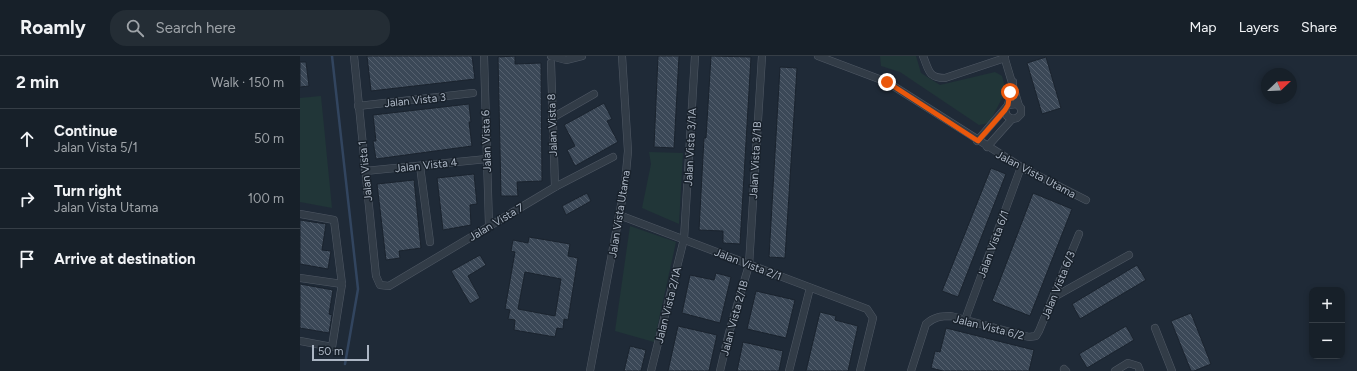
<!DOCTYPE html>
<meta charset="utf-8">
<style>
:root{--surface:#172029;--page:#242d35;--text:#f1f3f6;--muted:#9ea3a8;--line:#363e46}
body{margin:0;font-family:Figtree,sans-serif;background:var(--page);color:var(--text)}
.controls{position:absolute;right:12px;bottom:12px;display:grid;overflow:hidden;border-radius:8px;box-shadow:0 2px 6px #0003}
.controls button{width:36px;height:36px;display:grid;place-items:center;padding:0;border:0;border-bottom:1px solid var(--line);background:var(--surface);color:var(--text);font:20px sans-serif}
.compass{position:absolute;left:961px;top:12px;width:36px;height:36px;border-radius:50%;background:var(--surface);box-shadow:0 2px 6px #0003;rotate:67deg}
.scale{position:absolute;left:12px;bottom:10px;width:57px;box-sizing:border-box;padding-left:4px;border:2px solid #acb6c4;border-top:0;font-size:11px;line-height:14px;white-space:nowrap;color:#acb6c4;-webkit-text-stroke:3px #18212b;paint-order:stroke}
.stop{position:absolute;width:12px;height:12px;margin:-9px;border:3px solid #ea580c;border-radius:50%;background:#fff}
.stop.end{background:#ea580c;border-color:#fff;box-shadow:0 1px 4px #0008}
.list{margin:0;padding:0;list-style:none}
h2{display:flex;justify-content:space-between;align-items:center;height:52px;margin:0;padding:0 16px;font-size:17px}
h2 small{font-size:13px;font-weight:400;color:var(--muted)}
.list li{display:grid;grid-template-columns:26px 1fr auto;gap:12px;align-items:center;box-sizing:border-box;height:60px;padding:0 16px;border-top:1px solid var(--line)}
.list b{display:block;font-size:15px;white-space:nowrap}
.list p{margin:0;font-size:13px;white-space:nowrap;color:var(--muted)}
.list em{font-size:13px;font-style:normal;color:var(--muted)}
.icon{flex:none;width:22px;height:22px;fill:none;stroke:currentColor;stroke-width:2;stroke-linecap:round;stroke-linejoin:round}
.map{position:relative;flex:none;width:1057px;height:315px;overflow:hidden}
header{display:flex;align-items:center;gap:24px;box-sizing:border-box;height:56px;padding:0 20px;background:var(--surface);border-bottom:1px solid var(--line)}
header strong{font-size:19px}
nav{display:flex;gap:22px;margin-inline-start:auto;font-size:14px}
.search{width:280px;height:36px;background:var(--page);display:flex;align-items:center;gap:10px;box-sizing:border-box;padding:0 14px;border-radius:16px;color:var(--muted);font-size:15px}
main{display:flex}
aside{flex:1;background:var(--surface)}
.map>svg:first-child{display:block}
</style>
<header>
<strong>Roamly</strong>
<div class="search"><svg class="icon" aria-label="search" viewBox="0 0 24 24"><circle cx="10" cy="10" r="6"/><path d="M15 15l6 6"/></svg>Search here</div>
<nav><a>Map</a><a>Layers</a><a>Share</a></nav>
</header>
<main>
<aside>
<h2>2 min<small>Walk · 150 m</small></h2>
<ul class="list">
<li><svg class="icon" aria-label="ahead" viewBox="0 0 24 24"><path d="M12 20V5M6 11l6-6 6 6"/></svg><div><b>Continue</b><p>Jalan Vista 5/1</p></div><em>50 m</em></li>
<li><svg class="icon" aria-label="right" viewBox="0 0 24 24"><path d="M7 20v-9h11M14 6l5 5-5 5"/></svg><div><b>Turn right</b><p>Jalan Vista Utama</p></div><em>100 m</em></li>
<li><svg class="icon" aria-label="arrive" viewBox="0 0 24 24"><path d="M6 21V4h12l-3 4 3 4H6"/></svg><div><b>Arrive at destination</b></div></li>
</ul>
</aside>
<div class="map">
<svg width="1057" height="315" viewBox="0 0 1057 315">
<defs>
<pattern id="building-back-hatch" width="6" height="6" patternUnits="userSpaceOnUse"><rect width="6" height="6" fill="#3b4857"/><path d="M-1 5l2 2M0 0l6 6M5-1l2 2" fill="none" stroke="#55606e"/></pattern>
</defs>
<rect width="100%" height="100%" fill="#1f2a37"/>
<!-- green -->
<g fill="#213638">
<polygon points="580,0 616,0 621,17 640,29 695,16 702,20 706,35 689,67 679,69 600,16 581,10"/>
<polygon points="21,40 32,152 0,146 0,42"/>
<polygon points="349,96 383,97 379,168 342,152 351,108"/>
<polygon points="330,170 376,186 354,286 315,275"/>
</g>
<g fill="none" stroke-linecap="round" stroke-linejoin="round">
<!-- stream -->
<polyline stroke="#32455f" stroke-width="2.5" points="32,0 58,233 45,308"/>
</g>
<!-- building -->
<g fill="url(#building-back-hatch)" stroke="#1a232e" fill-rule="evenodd">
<polygon points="67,0 172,0 175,23 71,35"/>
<polygon points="215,0 215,8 241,7 242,125 217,126 218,140 201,140 198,1"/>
<polygon points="358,0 379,0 374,92 354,91"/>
<polygon points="411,0 451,1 440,188 423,187 423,175 399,174 404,82 406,82"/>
<polygon points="746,1 761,52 742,58 727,7"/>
<polygon points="0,6 6,6 9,30 0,31"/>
<polygon points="480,11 497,12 485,202 469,201"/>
<polygon points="304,47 312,63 307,65 318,86 275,110 267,94 275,90 264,69"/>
<polygon points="169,48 171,66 169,66 172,90 76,103 73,85 76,85 73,59"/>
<polygon points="691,112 706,118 658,241 642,235"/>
<polygon points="174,118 177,148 170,149 171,169 143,174 137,122"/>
<polygon points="114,124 121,192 99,195 100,202 86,204 77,128"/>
<polygon points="287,137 291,145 266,159 262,150"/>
<polygon points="733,137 772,153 730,260 692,245"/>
<polygon points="0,164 26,168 22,194 31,195 28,213 0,208"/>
<path d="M229,181L270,188L268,200L278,202L268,264L264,263L263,273L257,272L255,281L214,274L215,264L208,263L210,254L205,253L215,196L211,195L213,184L228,187ZM225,216L261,223L255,260L218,253Z"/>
<polygon points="180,199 186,209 168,220 180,242 170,248 151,215"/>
<polygon points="837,209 846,224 780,263 772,248"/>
<polygon points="416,217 431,221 420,267 382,257 390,219 414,224"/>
<polygon points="0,228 33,234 29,258 32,259 29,277 0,272"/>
<polygon points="456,235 495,244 486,282 447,273"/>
<polygon points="520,256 536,260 535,264 558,270 548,315 506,315"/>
<polygon points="891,257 911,308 894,315 891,315 871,265"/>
<polygon points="378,270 417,279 409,315 368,315"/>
<polygon points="826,270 834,284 787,312 779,298"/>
<polygon points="646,272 734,294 729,315 643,315 631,312 635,295 640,296"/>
<polygon points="443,286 483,295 479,315 437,315"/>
<polygon points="330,290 346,294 341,315 324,315"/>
</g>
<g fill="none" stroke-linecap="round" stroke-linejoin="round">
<defs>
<g id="street">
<polyline points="54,0 76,220 80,229 89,230 255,131 313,101"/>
<polyline points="184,0 189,169"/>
<polyline points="251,0 266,4 282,0"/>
<polyline points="518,0 587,26 721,111 786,144"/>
<path d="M623,0C629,14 628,22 645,22L705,2"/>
<polyline points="704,0 719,50"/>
<polyline points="251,7 255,131"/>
<polyline points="708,49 713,26"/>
<polyline points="58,50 173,37"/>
<polyline points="252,62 294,38"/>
<polyline points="677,85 708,49 717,48 721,52 721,58 717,62 712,63 707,60 705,54"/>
<polyline points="687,91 712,63"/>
<polyline points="120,110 130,186"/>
<polyline points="65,115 187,103"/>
<polyline points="0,158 34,164 42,228 32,291 0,285"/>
<polyline points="319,159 567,253 573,262 560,315"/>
<polyline points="0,222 42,228"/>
<polyline points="754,241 829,199"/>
<polyline points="665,264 721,111"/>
<polyline points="855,272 872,315"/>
<polyline points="764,313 766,315"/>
<polyline points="290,315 325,128 328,95 322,0"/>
<polyline points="351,315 384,183 395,0"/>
<polyline points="420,315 429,277 449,209 462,0"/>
<polyline points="489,315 510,232"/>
<path d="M611,315L626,268C634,261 641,260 651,260L729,281L736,280L739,275L779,178"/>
<polyline points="815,315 828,307 838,310 840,315"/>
</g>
</defs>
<!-- street casing -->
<use href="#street" stroke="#505965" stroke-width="8"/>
<!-- street -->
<use href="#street" stroke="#323c47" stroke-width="7"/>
</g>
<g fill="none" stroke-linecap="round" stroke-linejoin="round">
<!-- route -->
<polyline stroke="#ea580c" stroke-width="5" points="587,26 678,85 705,54 708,49 710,36"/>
</g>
<g text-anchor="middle" stroke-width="3" stroke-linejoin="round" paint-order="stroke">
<!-- street labels -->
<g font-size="11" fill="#acb6c4" stroke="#18212b">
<text transform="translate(115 44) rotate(-6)" y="4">Jalan Vista 3</text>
<text transform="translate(252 69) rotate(-92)" y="4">Jalan Vista 8</text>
<text transform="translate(186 85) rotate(-92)" y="4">Jalan Vista 6</text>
<text transform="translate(390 91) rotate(-87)" y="4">Jalan Vista 3/1A</text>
<text transform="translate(455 104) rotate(-87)" y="4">Jalan Vista 3/1B</text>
<text transform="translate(126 109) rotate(-6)" y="4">Jalan Vista 4</text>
<text transform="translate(65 115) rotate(-96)" y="4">Jalan Vista 1</text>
<text transform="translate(736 118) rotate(28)" y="4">Jalan Vista Utama</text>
<text transform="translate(319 158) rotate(-81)" y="4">Jalan Vista Utama</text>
<text transform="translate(196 166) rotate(-31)" y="4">Jalan Vista 7</text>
<text transform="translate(693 188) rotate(-70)" y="4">Jalan Vista 6/1</text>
<text transform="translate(448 208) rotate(21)" y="4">Jalan Vista 2/1</text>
<text transform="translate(758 229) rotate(-68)" y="4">Jalan Vista 6/3</text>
<text transform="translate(368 249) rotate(-76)" y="4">Jalan Vista 2/1A</text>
<text transform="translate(434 262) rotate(-75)" y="4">Jalan Vista 2/1B</text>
<text transform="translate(689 271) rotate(14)" y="4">Jalan Vista 6/2</text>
</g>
</g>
</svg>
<div class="controls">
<button>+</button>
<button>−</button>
</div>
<svg class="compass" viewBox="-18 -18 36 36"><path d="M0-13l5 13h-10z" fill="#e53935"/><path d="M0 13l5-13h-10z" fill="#9ea3a8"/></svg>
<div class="scale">50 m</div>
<div class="stop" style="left:710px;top:36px"></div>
<div class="stop end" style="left:587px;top:26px"></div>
</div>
</main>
